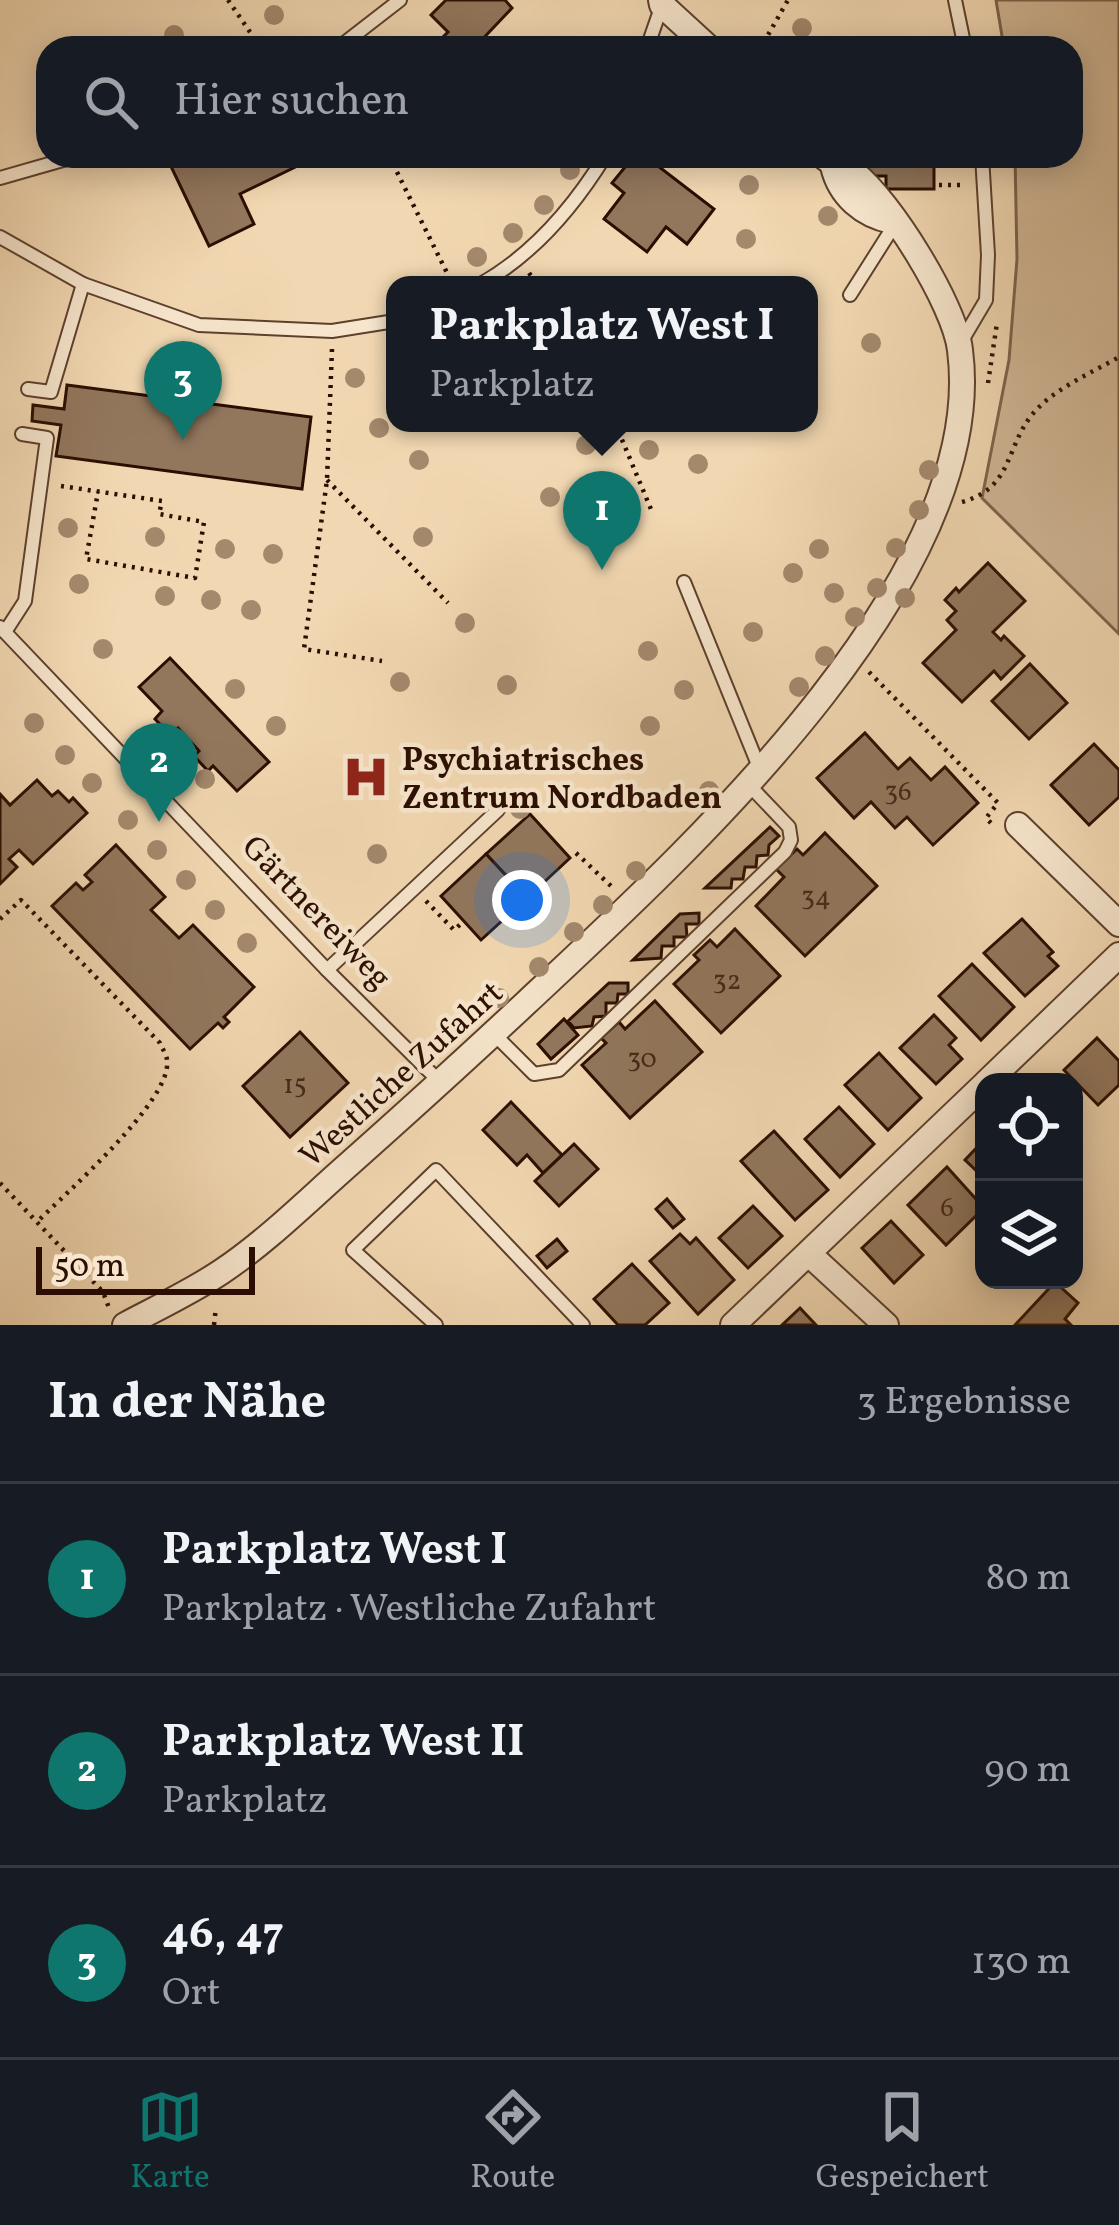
<!DOCTYPE html>
<html lang="de">
<meta charset="utf-8">
<style>
:root{--surface:#171b24;--page:#242831;--text:#f1f3f6;--muted:#9ea1a6;--line:#363941;--accent:#0f766e}
body{margin:0;font-family:Vollkorn,serif;background:var(--page);color:var(--text)}
.controls{position:absolute;right:36px;bottom:36px;display:grid;overflow:hidden;border-radius:24px;box-shadow:0 6px 30px #0003}
.controls button{width:108px;height:108px;display:grid;place-items:center;padding:0;border:0;border-bottom:3px solid var(--line);background:var(--surface);color:var(--text);font:60px sans-serif}
.scale{position:absolute;left:36px;bottom:30px;width:219px;box-sizing:border-box;padding-left:12px;border:6px solid #2b0e01;border-top:0;font-size:33px;line-height:42px;white-space:nowrap;color:#2b0e01;-webkit-text-stroke:9px #f7e6cd;paint-order:stroke}
.you{position:absolute;left:522px;top:900px;width:42px;height:42px;margin:-30px;border:9px solid #fff;border-radius:50%;background:#1a73e8;box-shadow:0 0 0 18px #1a73e833}
.badge{display:grid;place-items:center;width:78px;height:78px;border-radius:50%;background:var(--accent);color:#fff;font-size:39px;font-weight:700}
.pin{position:absolute;translate:-50% -99px;filter:drop-shadow(0 3px 6px #0008)}
.pin::after{content:'';position:absolute;top:63px;width:42px;height:36px;background:inherit;clip-path:polygon(0 0,100% 0,50% 100%)}
.popup{position:absolute;left:386px;top:276px;width:432px;height:156px;box-sizing:border-box;display:grid;place-content:center;border-radius:24px;background:var(--surface);filter:drop-shadow(0 3px 9px #0005);font-size:39px;white-space:nowrap;color:var(--muted)}
.popup b{font-size:45px;color:var(--text)}
.popup::after{content:'';position:absolute;left:50%;top:100%;margin-left:-24px;border:24px solid transparent;border-top-color:var(--surface)}
.list{margin:0;padding:0;list-style:none}
h2{display:flex;justify-content:space-between;align-items:center;height:156px;margin:0;padding:0 48px;font-size:51px}
h2 small{font-size:39px;font-weight:400;color:var(--muted)}
.list li{display:grid;grid-template-columns:78px 1fr auto;gap:36px;align-items:center;box-sizing:border-box;height:192px;padding:0 48px;border-top:3px solid var(--line)}
.list b{display:block;font-size:45px;white-space:nowrap}
.list p{margin:0;font-size:39px;white-space:nowrap;color:var(--muted)}
.list em{font-size:39px;font-style:normal;color:var(--muted)}
.icon{flex:none;width:66px;height:66px;fill:none;stroke:currentColor;stroke-width:2;stroke-linecap:round;stroke-linejoin:round}
.map{position:relative;flex:none;width:1119px;height:1325px;overflow:hidden}
.search{position:absolute;background:var(--surface);box-shadow:0 6px 30px #0003;left:36px;right:36px;top:36px;height:132px;display:flex;align-items:center;gap:30px;box-sizing:border-box;padding:0 42px;border-radius:36px;color:var(--muted);font-size:45px}
.sheet{height:732px;background:var(--surface)}
nav{display:flex;justify-content:space-around;align-items:center;box-sizing:border-box;height:168px;border-top:3px solid var(--line);background:var(--surface);font-size:33px;color:var(--muted)}
nav a{display:grid;justify-items:center;gap:6px}
nav .on{color:var(--accent)}
.map>svg:first-child{display:block}
</style>
<div class="map">
<svg width="1119" height="1325" viewBox="0 0 1119 1325">
<rect width="100%" height="100%" fill="#f2d8b2"/>
<filter id="stains"><feTurbulence type="fractalNoise" baseFrequency=".00167" numOctaves="4"/><feColorMatrix values="0 0 0 0 .2 0 0 0 0 .09 0 0 0 0 .02 0 0 0 .5 -.17"/></filter>
<radialGradient id="worn" r=".72"><stop offset=".6" stop-color="#630" stop-opacity="0"/><stop offset="1" stop-color="#630" stop-opacity=".3"/></radialGradient>
<!-- green -->
<polygon fill="#d0b694" stroke="#7e624a" stroke-width="3" points="996,0 1119,0 1119,634 982,498 1009,360 1017,259 1015,156 1071,156 1071,48 1004,48"/>
<!-- building -->
<g fill="#92775d" stroke="#2b0e01" stroke-width="3">
<polygon points="446,0 505,0 512,8 474,48 449,48 440,40 448,32 431,15"/>
<polygon points="166,156 318,156 240,194 254,224 209,246"/>
<polygon points="634,156 645,156 714,209 687,244 666,227 647,252 604,219 624,193 612,183"/>
<polygon points="867,156 934,156 934,189 886,189 886,176 867,176"/>
<polygon points="67,385 311,417 302,489 56,456 61,425 32,421 33,405 64,409"/>
<polygon points="988,563 1025,601 993,632 1001,640 1004,636 1024,656 1001,679 994,671 962,702 923,663 956,630 947,620 956,611 945,600 956,588 959,592"/>
<polygon points="170,658 269,762 237,791 213,766 208,771 194,756 199,751 178,728 170,735 155,719 162,711 139,687"/>
<polygon points="1030,664 1067,703 1029,739 992,701"/>
<polygon points="865,733 898,769 910,758 931,780 945,767 978,803 933,845 907,817 895,828 871,802 854,818 817,778"/>
<polygon points="1094,744 1119,770 1119,797 1089,825 1051,785"/>
<polygon points="37,780 52,796 58,791 69,802 73,798 87,813 33,864 19,850 9,859 17,867 0,884 0,794 10,805"/>
<polygon points="530,814 570,858 527,898 486,854"/>
<polygon points="770,827 779,836 769,845 768,855 757,856 756,867 745,867 743,879 732,879 731,888 705,888"/>
<polygon points="825,833 877,886 805,956 756,906 784,877 776,869 797,849 803,855"/>
<polygon points="116,845 165,897 151,910 179,938 193,925 254,987 224,1017 229,1022 223,1028 218,1023 190,1049 52,906 76,883 83,890 92,882 85,875"/>
<polygon points="486,854 527,898 481,940 441,896"/>
<polygon points="699,913 699,924 686,924 687,937 674,937 674,946 662,946 661,958 633,960 680,914"/>
<polygon points="1022,919 1053,952 1048,956 1058,966 1025,996 984,953"/>
<polygon points="735,929 780,976 721,1033 674,984 699,960 694,955 710,940 717,947"/>
<polygon points="972,964 1014,1007 981,1040 939,996"/>
<polygon points="609,983 628,983 628,994 618,994 617,1003 606,1003 606,1016 594,1017 592,1026 574,1028 568,1021"/>
<polygon points="655,1001 702,1052 630,1118 582,1065 606,1043 601,1038 619,1022 625,1029"/>
<polygon points="934,1015 956,1038 949,1045 962,1059 936,1084 900,1048"/>
<polygon points="564,1019 578,1035 551,1059 538,1044"/>
<polygon points="300,1032 348,1083 290,1137 243,1086"/>
<polygon points="1097,1038 1119,1061 1119,1085 1098,1105 1064,1070"/>
<polygon points="879,1053 921,1098 888,1130 845,1085"/>
<polygon points="511,1102 562,1155 543,1173 527,1155 517,1165 483,1130"/>
<polygon points="839,1107 874,1144 840,1177 805,1139"/>
<polygon points="774,1131 828,1190 795,1220 741,1161"/>
<polygon points="984,1140 984,1178 965,1160"/>
<polygon points="574,1144 598,1169 559,1206 535,1181"/>
<polygon points="947,1167 984,1208 946,1245 908,1205"/>
<polygon points="667,1199 684,1219 673,1228 656,1209"/>
<polygon points="753,1206 782,1236 748,1268 719,1238"/>
<polygon points="891,1221 923,1255 894,1283 862,1248"/>
<polygon points="680,1234 690,1244 696,1238 734,1280 698,1314 650,1261"/>
<polygon points="557,1239 567,1251 547,1268 537,1256"/>
<polygon points="632,1264 669,1303 645,1325 618,1325 594,1299"/>
<polygon points="1055,1282 1078,1303 1065,1319 1071,1325 1015,1325"/>
<polygon points="800,1308 816,1325 782,1325"/>
</g>
<g fill="none" stroke-linecap="round" stroke-linejoin="round">
<defs>
<g id="lane">
<polyline points="955,0 965,48"/>
<polyline points="338,48 400,0"/>
<polyline points="647,48 662,5"/>
<polyline points="0,178 77,156"/>
<polyline points="0,237 83,284 199,325 332,331 395,321"/>
<path d="M479,285C533,255 573,208 605,156"/>
<polyline points="850,295 895,224"/>
<polyline points="960,344 986,300 988,255 982,156"/>
<polyline points="28,389 51,392 83,284"/>
<polyline points="684,582 761,772"/>
<polyline points="0,627 327,970 441,1083"/>
<polyline points="5,632 25,601 47,438 22,434"/>
<polyline points="327,970 498,810"/>
<polyline points="494,1034 534,1074 559,1070 785,852 791,840 789,827 749,785"/>
<polyline points="436,1325 353,1250 436,1170 583,1325"/>
</g>
<g id="street">
<polyline points="661,0 662,5 709,48"/>
<path d="M833,166C840,196 863,215 892,221"/>
<polyline points="1018,825 1119,924"/>
<polyline points="987,1082 1119,955"/>
<polyline points="809,1254 886,1325"/>
<path d="M125,1325C157,1308 191,1292 221,1272C263,1244 301,1207 339,1173C402,1117 465,1060 527,1002C681,858 990,580 960,350C955,305 889,200 854,173C844,166 833,165 823,156"/>
<polyline points="733,1325 984,1085"/>
</g>
</defs>
<!-- lane casing -->
<use href="#lane" stroke="#5d402d" stroke-width="16"/>
<!-- street casing -->
<use href="#street" stroke="#5d402d" stroke-width="28"/>
<!-- path -->
<g stroke="#2b0e01" stroke-width="4.5" stroke-dasharray="3 6" stroke-linecap="butt">
<polyline points="228,0 261,48"/>
<polyline points="756,48 768,35 788,0"/>
<polyline points="389,156 453,285"/>
<polyline points="939,185 963,185"/>
<polyline points="529,273 538,285"/>
<polyline points="332,349 327,480 304,649 382,661"/>
<polyline points="988,383 997,323"/>
<polyline points="615,423 653,514"/>
<polyline points="327,480 448,603"/>
<polyline points="61,486 162,501 159,514 204,522 195,578 86,559 98,492"/>
<path d="M962,502C1012,488 1005,450 1031,416C1051,390 1091,373 1119,357"/>
<polyline points="869,672 998,803 986,818 992,824"/>
<polyline points="576,853 611,886"/>
<polyline points="426,901 454,930 464,921"/>
<path d="M0,919L21,900L160,1043C162,1049 167,1054 167,1061C172,1100 66,1193 37,1222"/>
<polyline points="0,1183 103,1292 109,1308"/>
<polyline points="214,1325 216,1307"/>
</g>
<!-- lane -->
<use href="#lane" stroke="#f7e6cd" stroke-width="12"/>
<!-- street -->
<use href="#street" stroke="#f7e6cd" stroke-width="24"/>
</g>
<!-- trees -->
<g fill="#a4896d">
<circle cx="274" cy="15" r="10"/>
<circle cx="802" cy="28" r="10"/>
<circle cx="174" cy="35" r="10"/>
<circle cx="570" cy="170" r="10"/>
<circle cx="749" cy="185" r="10"/>
<circle cx="544" cy="205" r="10"/>
<circle cx="828" cy="216" r="10"/>
<circle cx="513" cy="233" r="10"/>
<circle cx="746" cy="239" r="10"/>
<circle cx="477" cy="257" r="10"/>
<circle cx="871" cy="343" r="10"/>
<circle cx="355" cy="378" r="10"/>
<circle cx="379" cy="428" r="10"/>
<circle cx="586" cy="445" r="10"/>
<circle cx="649" cy="450" r="10"/>
<circle cx="419" cy="460" r="10"/>
<circle cx="698" cy="464" r="10"/>
<circle cx="929" cy="470" r="10"/>
<circle cx="550" cy="497" r="10"/>
<circle cx="919" cy="510" r="10"/>
<circle cx="68" cy="528" r="10"/>
<circle cx="155" cy="537" r="10"/>
<circle cx="423" cy="537" r="10"/>
<circle cx="896" cy="548" r="10"/>
<circle cx="225" cy="549" r="10"/>
<circle cx="819" cy="549" r="10"/>
<circle cx="273" cy="554" r="10"/>
<circle cx="793" cy="573" r="10"/>
<circle cx="79" cy="584" r="10"/>
<circle cx="877" cy="588" r="10"/>
<circle cx="834" cy="593" r="10"/>
<circle cx="165" cy="596" r="10"/>
<circle cx="905" cy="598" r="10"/>
<circle cx="211" cy="600" r="10"/>
<circle cx="251" cy="610" r="10"/>
<circle cx="855" cy="617" r="10"/>
<circle cx="465" cy="623" r="10"/>
<circle cx="753" cy="632" r="10"/>
<circle cx="103" cy="649" r="10"/>
<circle cx="648" cy="651" r="10"/>
<circle cx="825" cy="656" r="10"/>
<circle cx="400" cy="682" r="10"/>
<circle cx="507" cy="685" r="10"/>
<circle cx="799" cy="687" r="10"/>
<circle cx="235" cy="689" r="10"/>
<circle cx="684" cy="690" r="10"/>
<circle cx="34" cy="723" r="10"/>
<circle cx="276" cy="726" r="10"/>
<circle cx="650" cy="726" r="10"/>
<circle cx="65" cy="755" r="10"/>
<circle cx="205" cy="779" r="10"/>
<circle cx="92" cy="783" r="10"/>
<circle cx="709" cy="791" r="10"/>
<circle cx="520" cy="809" r="10"/>
<circle cx="128" cy="820" r="10"/>
<circle cx="157" cy="850" r="10"/>
<circle cx="377" cy="854" r="10"/>
<circle cx="636" cy="871" r="10"/>
<circle cx="186" cy="880" r="10"/>
<circle cx="603" cy="905" r="10"/>
<circle cx="215" cy="910" r="10"/>
<circle cx="574" cy="932" r="10"/>
<circle cx="247" cy="943" r="10"/>
<circle cx="539" cy="967" r="10"/>
<circle cx="499" cy="998" r="10"/>
</g>
<!-- icons -->
<defs>
<symbol id="hospital-bare" viewBox="-9 -9 18 18"><path d="M-5-5h3v3.5h4V-5h3V5h-3V1.5h-4V5h-3Z" fill="#8f2418" stroke="#f7e6cd" stroke-width="2.5" paint-order="stroke"/></symbol>
</defs>
<g fill-rule="evenodd">
<use href="#hospital-bare" x="333" y="744" width="66" height="66"/>
</g>
<g text-anchor="middle" stroke-width="9" stroke-linejoin="round" paint-order="stroke">
<!-- number labels -->
<g font-size="27" fill="#452818">
<text x="898" y="800">36</text>
<text x="816" y="905">34</text>
<text x="727" y="989">32</text>
<text x="642" y="1067">30</text>
<text x="295" y="1093">15</text>
<text x="947" y="1216">6</text>
</g>
<!-- poi labels -->
<g font-size="33" font-weight="bold" fill="#2b0e01" stroke="#f7e6cd" text-anchor="start">
<text x="402" y="770">Psychiatrisches<tspan x="402" dy="38">Zentrum Nordbaden</tspan></text>
</g>
<!-- street labels -->
<g font-size="33" fill="#2b0e01" stroke="#f7e6cd">
<text transform="translate(318 911) rotate(46)" y="12">Gärtnereiweg</text>
<text transform="translate(400 1073) rotate(-42)" y="12">Westliche Zufahrt</text>
</g>
</g>
<rect width="100%" height="100%" filter="url(#stains)"/>
<rect width="100%" height="100%" fill="url(#worn)"/>
</svg>
<div class="controls">
<button><svg class="icon" aria-label="locate" viewBox="0 0 24 24"><circle cx="12" cy="12" r="6"/><path d="M12 2v4M12 18v4M2 12h4M18 12h4"/></svg></button>
<button><svg class="icon" aria-label="layers" viewBox="0 0 24 24"><path d="M12 4l9 5-9 5-9-5zM3 14l9 5 9-5"/></svg></button>
</div>
<div class="scale">50 m</div>
<div class="you"></div>
<div class="pin badge" style="left:602px;top:570px">1</div>
<div class="popup"><b>Parkplatz West I</b>Parkplatz</div>
<div class="pin badge" style="left:159px;top:822px">2</div>
<div class="pin badge" style="left:183px;top:440px">3</div>
<div class="search"><svg class="icon" aria-label="search" viewBox="0 0 24 24"><circle cx="10" cy="10" r="6"/><path d="M15 15l6 6"/></svg>Hier suchen</div>
</div>
<section class="sheet">
<h2>In der Nähe<small>3 Ergebnisse</small></h2>
<ul class="list">
<li><span class="badge">1</span><div><b>Parkplatz West I</b><p>Parkplatz · Westliche Zufahrt</p></div><em>80 m</em></li>
<li><span class="badge">2</span><div><b>Parkplatz West II</b><p>Parkplatz</p></div><em>90 m</em></li>
<li><span class="badge">3</span><div><b>46, 47</b><p>Ort</p></div><em>130 m</em></li>
</ul>
</section>
<nav>
<a class="on"><svg class="icon" aria-label="map" viewBox="0 0 24 24"><path d="M3 6l6-2 6 2 6-2v14l-6 2-6-2-6 2zM9 4v14M15 6v14"/></svg>Karte</a>
<a><svg class="icon" aria-label="directions" viewBox="0 0 24 24"><path d="M12 3l9 9-9 9-9-9zM9 14v-3h6M13 9l2 2-2 2"/></svg>Route</a>
<a><svg class="icon" aria-label="saved" viewBox="0 0 24 24"><path d="M7 4h10v16l-5-4-5 4z"/></svg>Gespeichert</a>
</nav>
